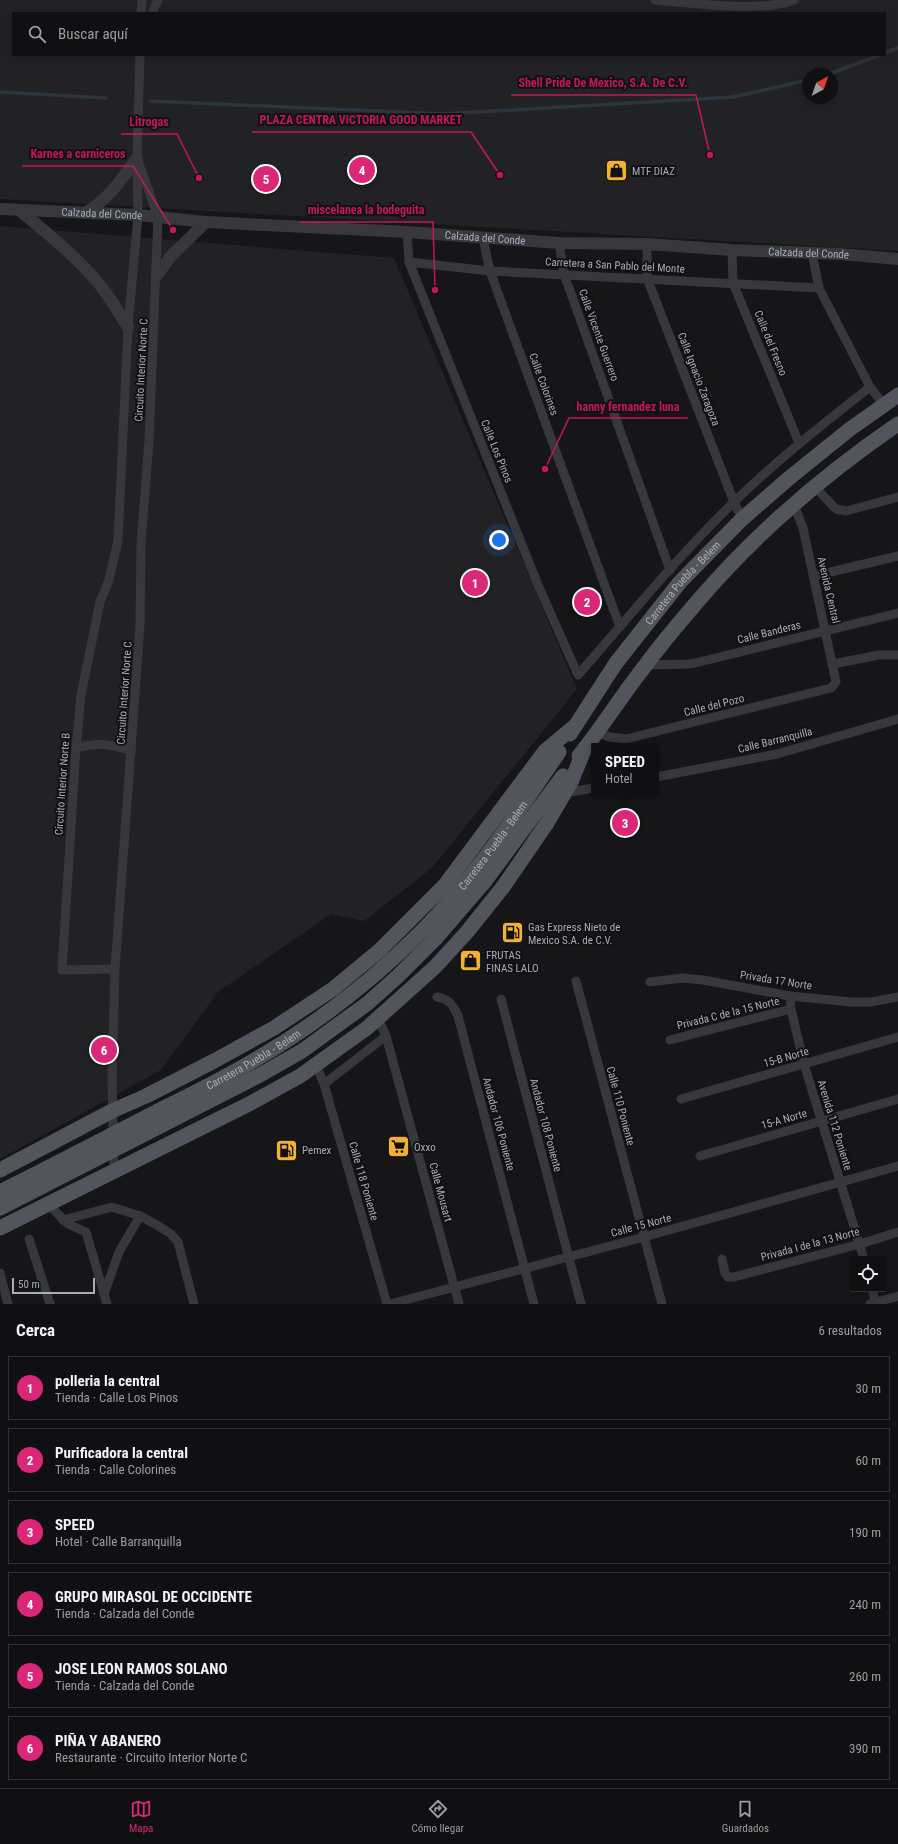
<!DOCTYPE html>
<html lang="es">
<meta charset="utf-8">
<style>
:root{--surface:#101012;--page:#19191b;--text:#f1f3f6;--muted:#9c9d9f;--line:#303032;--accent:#db2777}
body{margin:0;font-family:"Roboto Condensed",sans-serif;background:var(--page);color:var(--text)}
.controls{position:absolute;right:12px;bottom:12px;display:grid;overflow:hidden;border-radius:0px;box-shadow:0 2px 10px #0003}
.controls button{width:36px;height:36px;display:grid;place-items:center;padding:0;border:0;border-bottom:1px solid var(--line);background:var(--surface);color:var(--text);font:20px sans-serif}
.compass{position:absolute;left:802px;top:68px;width:36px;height:36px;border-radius:50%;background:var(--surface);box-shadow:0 2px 10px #0003;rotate:40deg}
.scale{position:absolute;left:12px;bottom:10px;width:83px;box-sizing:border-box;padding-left:4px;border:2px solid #a8adb8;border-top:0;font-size:11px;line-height:14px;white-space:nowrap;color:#a8adb8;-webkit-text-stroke:3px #111113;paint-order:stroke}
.you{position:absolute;left:499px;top:540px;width:14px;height:14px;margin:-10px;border:3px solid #fff;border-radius:50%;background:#1a73e8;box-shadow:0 0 0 6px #1a73e833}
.badge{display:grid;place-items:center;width:26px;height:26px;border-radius:50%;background:var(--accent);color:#fff;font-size:13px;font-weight:700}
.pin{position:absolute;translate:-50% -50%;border:2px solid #fff;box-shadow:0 1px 4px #0006}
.popup{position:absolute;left:591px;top:743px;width:68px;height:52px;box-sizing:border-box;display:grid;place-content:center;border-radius:0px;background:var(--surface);filter:drop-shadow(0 1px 3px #0005);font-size:13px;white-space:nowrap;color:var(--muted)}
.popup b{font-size:15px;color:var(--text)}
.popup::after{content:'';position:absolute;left:50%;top:100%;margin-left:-8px;border:8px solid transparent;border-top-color:var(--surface)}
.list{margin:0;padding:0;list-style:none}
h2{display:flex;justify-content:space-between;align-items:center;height:52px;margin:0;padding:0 16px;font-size:17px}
h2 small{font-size:13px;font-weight:400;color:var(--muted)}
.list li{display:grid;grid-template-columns:26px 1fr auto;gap:12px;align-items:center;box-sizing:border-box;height:64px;margin:0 8px 8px;padding:0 8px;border:1px solid var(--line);border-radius:0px}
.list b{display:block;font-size:15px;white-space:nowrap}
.list p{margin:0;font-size:13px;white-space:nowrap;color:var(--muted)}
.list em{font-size:13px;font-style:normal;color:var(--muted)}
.icon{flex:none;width:22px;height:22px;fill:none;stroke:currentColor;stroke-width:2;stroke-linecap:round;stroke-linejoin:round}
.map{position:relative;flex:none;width:898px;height:1304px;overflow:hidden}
.search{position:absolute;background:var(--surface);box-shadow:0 2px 10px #0003;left:12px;right:12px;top:12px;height:44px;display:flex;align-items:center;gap:10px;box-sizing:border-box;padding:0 14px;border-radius:0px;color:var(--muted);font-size:15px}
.sheet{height:484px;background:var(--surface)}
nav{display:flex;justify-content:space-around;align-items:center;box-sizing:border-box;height:56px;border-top:1px solid var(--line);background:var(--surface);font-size:11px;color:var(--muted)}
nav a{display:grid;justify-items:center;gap:2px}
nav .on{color:var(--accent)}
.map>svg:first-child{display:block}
</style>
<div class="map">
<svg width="898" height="1304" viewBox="0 0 898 1304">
<rect width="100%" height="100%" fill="#161618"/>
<!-- built -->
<g fill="#222225" fill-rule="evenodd">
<path d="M0,0H898V251L0,199ZM13,13H885V55H13ZM808,74H832V98H808Z"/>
<polygon points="0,226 394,258 577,689 432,868 364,921 331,914 218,992 161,1070 0,1159"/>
</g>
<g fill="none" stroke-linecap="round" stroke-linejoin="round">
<!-- stream -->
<g stroke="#2c353c" stroke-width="3.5">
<polyline points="885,53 898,48"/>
<polyline points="829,74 880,55"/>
<polyline points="0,92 106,98"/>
<polyline points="150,101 443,114 733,97 808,80"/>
</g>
<!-- minor -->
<g stroke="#37383d" stroke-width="9">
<path d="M655,0C691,3 761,13 794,0"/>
<polyline points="141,13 142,0"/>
<polyline points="152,13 158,0"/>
<path d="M407,232L409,262L538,585L578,675C629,617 678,556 734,502C777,460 823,424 870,387L884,405"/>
<polyline points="483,238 490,271 620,627"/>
<polyline points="559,243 564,274 670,570"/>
<polyline points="647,244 647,278 734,502 742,519"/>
<polyline points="732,250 733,283 799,443"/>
<polyline points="812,253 819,288 870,387"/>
<polyline points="409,262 490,271 819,288"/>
<polyline points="815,487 836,509 846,511 898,497"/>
<polyline points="814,576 898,556"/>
<polyline points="833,664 879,655 898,655"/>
<polyline points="645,665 691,664 898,613"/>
<polyline points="596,732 610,737 626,739 831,688 836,682 803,528 794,505"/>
<path d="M76,748C98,742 110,744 132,751"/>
<polyline points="656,777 777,754 898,719"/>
<polyline points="564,793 594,788"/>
<polyline points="115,969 62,970 76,748 81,695 100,602 109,580 118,541 128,327 138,215 137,158 140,55"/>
<polyline points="576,981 662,1304"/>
<polyline points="650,982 682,978 703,980 790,996 851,1002 871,1002 898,997"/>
<polyline points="790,996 791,1009 804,1064 864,1259"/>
<path d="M437,997C449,999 453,1005 458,1016L534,1304"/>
<polyline points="501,999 581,1304"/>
<polyline points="378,1018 386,1036 459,1304"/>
<polyline points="670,1040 791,1009"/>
<polyline points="316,1065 324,1084 387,1304"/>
<polyline points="324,1084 386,1036"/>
<polyline points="681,1099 898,1037"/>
<polyline points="700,1156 898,1099"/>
<polyline points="114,1171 112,1079 115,969 140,625 141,544 149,441 158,217 137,158"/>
<polyline points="48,1204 68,1224 86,1232 107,1304"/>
<polyline points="63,1220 112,1207 140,1216 157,1225 171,1234 178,1242 194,1304"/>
<polyline points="29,1239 50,1304"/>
<polyline points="722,1259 725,1273 728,1277 734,1277 860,1244 898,1232"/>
<polyline points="0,1273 8,1304"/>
<polyline points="872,1289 876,1304"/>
<polyline points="104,1294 119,1252 140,1216"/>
<polyline points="390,1304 644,1237 898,1166"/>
<polyline points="870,1304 898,1296"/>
</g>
<!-- tertiary -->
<g stroke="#37383d" stroke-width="12">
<path id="s1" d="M0,209L138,215L206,222L407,232L559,243L647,244L732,250L840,254L898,259"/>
<path d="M20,211C48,233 88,266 108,296C115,305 121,317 128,327"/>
<path d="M85,213C108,200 122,179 137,158"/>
<polyline points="157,275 172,255 206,222"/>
</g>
<!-- primary -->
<g stroke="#53555c" stroke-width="15">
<path id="s2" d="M570,734L616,663L680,582L742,519L788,479L850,429L898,395"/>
<path d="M579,756C602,727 622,695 645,666C661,644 679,623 697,602C755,534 825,474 898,424"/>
<polyline points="0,1170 112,1111 146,1096 214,1061 274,1028 333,989 380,950 445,885 545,751 575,726"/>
<polyline points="0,1228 249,1104 300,1076 367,1028 435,967 467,932 503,887 547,823 571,782 585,748"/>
</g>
<!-- primary-bridge -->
<g stroke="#53555c" stroke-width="15">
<path id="s3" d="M0,1192C52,1166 104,1139 156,1112C186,1097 217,1082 246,1065C310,1029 370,983 422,931C475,878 517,813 559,752"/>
<polyline points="0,1208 260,1075 302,1051 368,1003 398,976 435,939 485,881 563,776"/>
</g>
</g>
<!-- icons -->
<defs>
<symbol id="shop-square" viewBox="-11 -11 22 22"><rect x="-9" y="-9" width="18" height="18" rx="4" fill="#f2b134" stroke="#111113"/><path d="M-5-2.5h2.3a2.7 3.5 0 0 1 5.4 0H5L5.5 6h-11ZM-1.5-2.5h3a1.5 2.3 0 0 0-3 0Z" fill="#111"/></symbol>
<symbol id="fuel-square" viewBox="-11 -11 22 22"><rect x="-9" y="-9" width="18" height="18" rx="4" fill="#f2b134" stroke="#111113"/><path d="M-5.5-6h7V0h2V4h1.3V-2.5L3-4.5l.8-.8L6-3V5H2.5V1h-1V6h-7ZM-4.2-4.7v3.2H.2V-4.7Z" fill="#111"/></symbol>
<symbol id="supermarket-square" viewBox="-11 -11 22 22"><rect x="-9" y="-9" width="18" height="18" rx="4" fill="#f2b134" stroke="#111113"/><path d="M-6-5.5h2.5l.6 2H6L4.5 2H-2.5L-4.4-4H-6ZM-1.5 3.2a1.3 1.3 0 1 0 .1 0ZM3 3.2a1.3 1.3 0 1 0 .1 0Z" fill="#111"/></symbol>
</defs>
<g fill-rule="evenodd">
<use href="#shop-square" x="604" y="158" width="25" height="25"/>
<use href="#fuel-square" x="500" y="920" width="25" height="25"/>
<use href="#shop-square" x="458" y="948" width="25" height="25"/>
<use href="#supermarket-square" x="386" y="1134" width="25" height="25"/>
<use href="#fuel-square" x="274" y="1138" width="25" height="25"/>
</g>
<g text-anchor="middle" stroke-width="4" stroke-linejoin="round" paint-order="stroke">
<!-- poi labels -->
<g font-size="11" fill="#a8adb8" stroke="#111113" text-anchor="start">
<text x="632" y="175">MTF DIAZ</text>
<text x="528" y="931">Gas Express Nieto de<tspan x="528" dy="13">Mexico S.A. de C.V.</tspan></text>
<text x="486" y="959">FRUTAS<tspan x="486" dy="13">FINAS LALO</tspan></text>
<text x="414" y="1151">Oxxo</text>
<text x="302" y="1154">Pemex</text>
</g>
<!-- street labels -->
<g font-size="11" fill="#a8adb8" stroke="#111113">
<text dy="4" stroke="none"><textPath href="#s1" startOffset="102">Calzada del Conde</textPath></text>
<text dy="4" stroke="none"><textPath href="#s1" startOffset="486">Calzada del Conde</textPath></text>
<text dy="4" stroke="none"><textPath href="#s1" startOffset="810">Calzada del Conde</textPath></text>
<text transform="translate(615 265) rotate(3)" y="4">Carretera a San Pablo del Monte</text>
<text transform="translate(599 335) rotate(70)" y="4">Calle Vicente Guerrero</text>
<text transform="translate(771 343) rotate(68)" y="4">Calle del Fresno</text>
<text transform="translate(141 370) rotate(-87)" y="4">Circuito Interior Norte C</text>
<text transform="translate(699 379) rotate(69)" y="4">Calle Ignacio Zaragoza</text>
<text transform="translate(544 384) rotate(70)" y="4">Calle Colorines</text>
<text transform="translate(497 451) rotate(68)" y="4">Calle Los Pinos</text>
<text dy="4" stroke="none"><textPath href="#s2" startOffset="189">Carretera Puebla - Belem</textPath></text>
<text transform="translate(829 590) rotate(77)" y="4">Avenida Central</text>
<text transform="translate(769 632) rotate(-14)" y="4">Calle Banderas</text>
<text transform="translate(124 693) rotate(-86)" y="4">Circuito Interior Norte C</text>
<text transform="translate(714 705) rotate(-14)" y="4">Calle del Pozo</text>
<text transform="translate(775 740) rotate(-14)" y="4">Calle Barranquilla</text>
<text transform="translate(62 784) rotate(-86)" y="4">Circuito Interior Norte B</text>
<text dy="4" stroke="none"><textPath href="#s3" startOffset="610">Carretera Puebla - Belem</textPath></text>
<text transform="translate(776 980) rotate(9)" y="4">Privada 17 Norte</text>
<text transform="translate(728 1013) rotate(-14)" y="4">Privada C de la 15 Norte</text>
<text transform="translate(786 1057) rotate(-16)" y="4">15-B Norte</text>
<text dy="4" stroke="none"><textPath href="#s3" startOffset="286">Carretera Puebla - Belem</textPath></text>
<text transform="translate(621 1106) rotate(75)" y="4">Calle 110 Poniente</text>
<text transform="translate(784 1119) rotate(-16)" y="4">15-A Norte</text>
<text transform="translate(499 1124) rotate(75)" y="4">Andador 106 Poniente</text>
<text transform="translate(546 1125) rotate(75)" y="4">Andador 108 Poniente</text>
<text transform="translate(835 1125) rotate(73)" y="4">Avenida 112 Poniente</text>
<text transform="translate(364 1181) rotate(74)" y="4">Calle 118 Poniente</text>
<text transform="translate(441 1192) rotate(75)" y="4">Calle Mousart</text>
<text transform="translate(641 1225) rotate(-15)" y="4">Calle 15 Norte</text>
<text transform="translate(810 1244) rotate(-15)" y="4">Privada I de la 13 Norte</text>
</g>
</g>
<!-- callouts -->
<path fill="none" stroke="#c2185b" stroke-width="1.5" d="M710 155L696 95H511M500 175L471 132H252M199 178L177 134H121M173 230L133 166H22M435 290L433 222H300M545 469L569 418H688"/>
<g fill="#c2185b" stroke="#111113" stroke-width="1.5">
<circle cx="710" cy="155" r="4"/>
<circle cx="500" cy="175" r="4"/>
<circle cx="199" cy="178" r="4"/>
<circle cx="173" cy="230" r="4"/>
<circle cx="435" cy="290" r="4"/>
<circle cx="545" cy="469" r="4"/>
</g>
<g font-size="12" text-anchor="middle" font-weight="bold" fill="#c2185b" stroke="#111113" stroke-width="4" stroke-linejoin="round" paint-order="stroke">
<text x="603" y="87">Shell Pride De Mexico, S.A. De C.V.</text>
<text x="361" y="124">PLAZA CENTRA VICTORIA GOOD MARKET</text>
<text x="149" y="126">Litrogas</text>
<text x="78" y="158">Karnes a carniceros</text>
<text x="366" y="214">miscelanea la bodeguita</text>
<text x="628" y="411">hanny fernandez luna</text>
</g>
</svg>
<div class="controls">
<button><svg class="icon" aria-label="locate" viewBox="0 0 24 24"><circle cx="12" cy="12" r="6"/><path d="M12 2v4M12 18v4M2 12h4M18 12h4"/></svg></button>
</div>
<svg class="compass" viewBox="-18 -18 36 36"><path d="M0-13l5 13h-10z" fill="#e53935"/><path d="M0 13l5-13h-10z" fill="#9c9d9f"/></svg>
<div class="scale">50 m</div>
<div class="you"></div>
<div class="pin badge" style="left:475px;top:583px">1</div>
<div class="pin badge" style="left:587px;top:602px">2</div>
<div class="pin badge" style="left:625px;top:823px">3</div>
<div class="popup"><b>SPEED</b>Hotel</div>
<div class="pin badge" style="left:362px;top:170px">4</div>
<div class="pin badge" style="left:266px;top:179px">5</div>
<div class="pin badge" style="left:104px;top:1050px">6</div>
<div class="search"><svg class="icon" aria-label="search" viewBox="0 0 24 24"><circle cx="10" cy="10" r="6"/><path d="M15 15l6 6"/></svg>Buscar aquí</div>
</div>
<section class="sheet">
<h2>Cerca<small>6 resultados</small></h2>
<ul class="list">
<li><span class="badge">1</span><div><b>polleria la central</b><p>Tienda · Calle Los Pinos</p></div><em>30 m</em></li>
<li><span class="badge">2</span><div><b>Purificadora la central</b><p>Tienda · Calle Colorines</p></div><em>60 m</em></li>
<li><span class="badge">3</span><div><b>SPEED</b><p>Hotel · Calle Barranquilla</p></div><em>190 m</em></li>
<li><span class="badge">4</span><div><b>GRUPO MIRASOL DE OCCIDENTE</b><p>Tienda · Calzada del Conde</p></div><em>240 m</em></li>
<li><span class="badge">5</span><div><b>JOSE LEON RAMOS SOLANO</b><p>Tienda · Calzada del Conde</p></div><em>260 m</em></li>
<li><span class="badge">6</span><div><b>PIÑA Y ABANERO</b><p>Restaurante · Circuito Interior Norte C</p></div><em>390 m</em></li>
</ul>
</section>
<nav>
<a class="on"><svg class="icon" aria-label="map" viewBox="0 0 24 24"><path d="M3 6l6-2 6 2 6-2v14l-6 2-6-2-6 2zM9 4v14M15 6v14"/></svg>Mapa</a>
<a><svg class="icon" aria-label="directions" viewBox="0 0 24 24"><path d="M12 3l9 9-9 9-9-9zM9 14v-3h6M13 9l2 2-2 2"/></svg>Cómo llegar</a>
<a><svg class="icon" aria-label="saved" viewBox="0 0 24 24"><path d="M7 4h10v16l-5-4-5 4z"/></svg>Guardados</a>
</nav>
